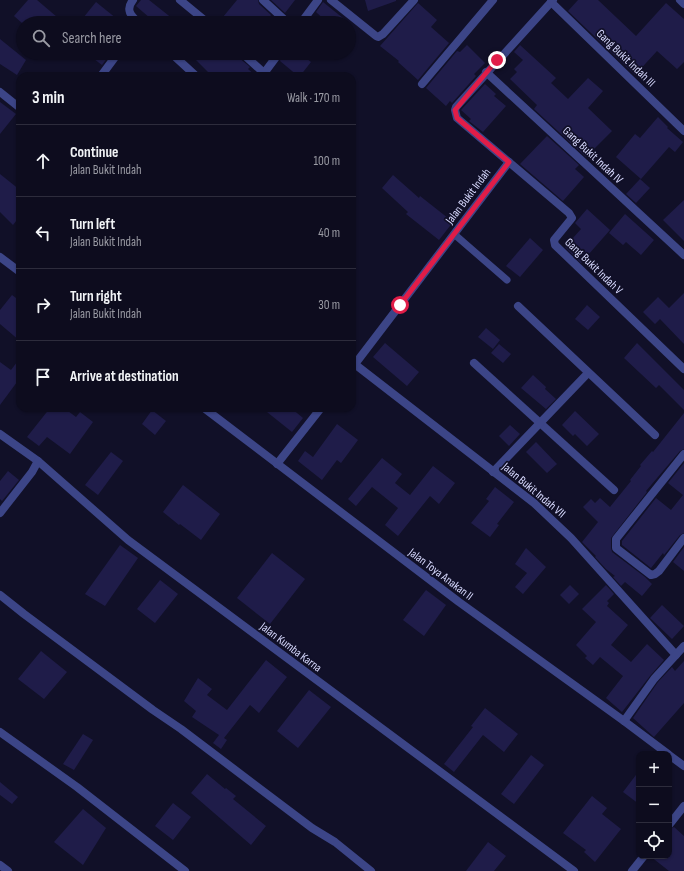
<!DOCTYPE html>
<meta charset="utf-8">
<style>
:root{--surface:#0d0c1e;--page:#1b1a2b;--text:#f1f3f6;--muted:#9a9ba4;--line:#2d2c3c}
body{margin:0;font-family:"Sofia Sans Condensed",sans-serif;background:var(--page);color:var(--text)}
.controls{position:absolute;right:12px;bottom:12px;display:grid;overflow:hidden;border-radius:8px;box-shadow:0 1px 3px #0004}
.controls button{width:36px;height:36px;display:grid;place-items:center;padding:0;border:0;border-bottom:1px solid var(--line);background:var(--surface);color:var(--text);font:20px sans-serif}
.stop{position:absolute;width:12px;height:12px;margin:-9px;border:3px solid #e11d48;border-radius:50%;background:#fff}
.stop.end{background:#e11d48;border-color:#fff;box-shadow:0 1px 4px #0008}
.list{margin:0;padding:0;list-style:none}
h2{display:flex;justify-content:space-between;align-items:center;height:52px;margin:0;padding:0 16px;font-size:17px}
h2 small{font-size:13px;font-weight:400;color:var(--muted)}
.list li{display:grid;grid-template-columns:26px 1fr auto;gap:12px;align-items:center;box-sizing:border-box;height:72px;padding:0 16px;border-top:1px solid var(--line)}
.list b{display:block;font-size:15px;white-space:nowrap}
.list p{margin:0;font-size:13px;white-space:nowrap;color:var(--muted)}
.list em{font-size:13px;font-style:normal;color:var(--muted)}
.icon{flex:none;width:22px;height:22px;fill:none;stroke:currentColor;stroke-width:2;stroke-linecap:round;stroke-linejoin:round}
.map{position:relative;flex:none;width:684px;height:871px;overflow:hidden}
.search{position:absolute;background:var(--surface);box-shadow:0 1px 3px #0004;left:16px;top:16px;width:340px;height:44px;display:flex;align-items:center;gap:10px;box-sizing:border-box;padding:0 14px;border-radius:22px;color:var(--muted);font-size:15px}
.panel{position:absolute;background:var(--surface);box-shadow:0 1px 3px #0004;left:16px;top:72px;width:340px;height:340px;border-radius:12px}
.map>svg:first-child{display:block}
</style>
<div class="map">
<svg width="684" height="871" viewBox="0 0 684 871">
<rect width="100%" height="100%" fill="#111028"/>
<!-- building -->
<g fill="#1f1c49">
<polygon points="28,0 37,0 64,23 22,23 14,16"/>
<polygon points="141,0 149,0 178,23 146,23 150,18 136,6"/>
<polygon points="237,0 258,0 259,4 271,15 265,23 218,23"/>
<polygon points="271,0 295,0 285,13"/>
<polygon points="365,0 396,0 396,1 368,11"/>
<polygon points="578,0 598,0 636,36 666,3 684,19 684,62 677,69 657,51 635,75 568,11"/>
<polygon points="96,2 122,23 79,23"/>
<polygon points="323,2 349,23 328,23 316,12"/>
<polygon points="418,3 437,20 431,27 449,43 418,80 398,62 399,61 380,46"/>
<polygon points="0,39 26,60 17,75 0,64"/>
<polygon points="467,45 485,63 474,74 476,76 452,103 450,101 446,106 426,88 457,51 460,52"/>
<polygon points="520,45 556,78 551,83 568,99 588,78 603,91 588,108 612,131 586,157 534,109 537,105 510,79 517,72 514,69 523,60 514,52"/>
<polygon points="86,53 111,53 102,65"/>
<polygon points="202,53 237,53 238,57 250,67 248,69 256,76 212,76 196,60"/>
<polygon points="284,53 300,53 311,62 300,76 298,76 280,61"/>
<polygon points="485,84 496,94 494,96 506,106 483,132 469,121 471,119 461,110"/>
<polygon points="0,102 16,114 0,134"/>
<polygon points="658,117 668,127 667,128 683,142 675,152 669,147 641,179 616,157 635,134 640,138"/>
<polygon points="547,136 579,165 575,169 584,177 563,201 520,164"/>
<polygon points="0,174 20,190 20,216 13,225 0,212"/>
<polygon points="393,175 419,198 420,196 453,222 439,240 406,214 408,212 382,188"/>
<polygon points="640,179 650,188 636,203 626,194"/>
<polygon points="684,200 684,241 663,220"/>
<polygon points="587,209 610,230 581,263 565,247 581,229 575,223"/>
<polygon points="625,214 654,240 641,255 626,242 623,245 609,233"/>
<polygon points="530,238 543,250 520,277 506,266"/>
<polygon points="684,293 684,344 660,319 655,324 643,312 658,297 669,308"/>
<polygon points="12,295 20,301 20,341 0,324 0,310"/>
<polygon points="587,305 600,317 588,330 575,319"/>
<polygon points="486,328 500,340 493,349 478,337"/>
<polygon points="385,343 419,372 407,386 373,357"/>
<polygon points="637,343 684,390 684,410 659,385 656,388 624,358"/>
<polygon points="499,344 511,354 503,363 491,353"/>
<polygon points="20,358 20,378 0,405 0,362 11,370"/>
<polygon points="533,375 546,387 545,389 556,399 546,409 521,388"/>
<polygon points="50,408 64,408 76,417 80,412 93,422 70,454 47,437 39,446 27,437"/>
<polygon points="262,408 291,408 303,418 292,432"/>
<polygon points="152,410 166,421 155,435 142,424"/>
<polygon points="575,411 599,434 587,446 575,434 573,436 562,425"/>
<polygon points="684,413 684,449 680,451 646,491 647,492 611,538 611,548 612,552 645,577 652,584 642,596 625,582 621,586 613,577 615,576 606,569 595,557 596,556 582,542 598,522 583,507 591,499 595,503 600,498 610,507 631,481 630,480 641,466 640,465 652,451 653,452"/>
<polygon points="337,424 358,440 341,463 337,460 322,480 298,461 305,451 313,457"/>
<polygon points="510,425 520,434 509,446 499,436"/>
<polygon points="536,442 557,464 547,473 526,452"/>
<polygon points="111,452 123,461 98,495 85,485"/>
<polygon points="382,458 402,474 395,483 410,495 433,466 455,483 439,504 430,496 398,536 385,525 398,508 372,487 356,506 348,499"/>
<polygon points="684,463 684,533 680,535 664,555 663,553 651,568 622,545 622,541 656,498 671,510 683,495 668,483"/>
<polygon points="8,471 19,480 2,501 0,499 0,481"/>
<polygon points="183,485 220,514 201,540 180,524 179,525 163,512"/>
<polygon points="495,487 514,502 497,524 499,525 490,537 471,523 489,501 486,499"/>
<polygon points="120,545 138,558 105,606 85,594"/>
<polygon points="684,547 684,571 673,562"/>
<polygon points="526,548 546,567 523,594 515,587 527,573 515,564"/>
<polygon points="272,553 305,579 270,624 237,598"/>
<polygon points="160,580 178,594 155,623 137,609"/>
<polygon points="570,585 579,594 569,604 560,595"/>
<polygon points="606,585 614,594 607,601 609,603 607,606 628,625 611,645 631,662 647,644 664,660 650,676 622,712 606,698 623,676 600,657 593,665 585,658 587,656 576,645 596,622 582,609"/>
<polygon points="426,590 446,605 424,636 403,620"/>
<polygon points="662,605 684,626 672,639 650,618"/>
<polygon points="41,651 67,672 44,699 18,679"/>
<polygon points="266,660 287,677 259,713 250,705 224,738 227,740 221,749 213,743 219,735 192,717 196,711 184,701 198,678 212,689 207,695 227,710"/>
<polygon points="684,661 684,703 654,737 633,718 658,682 672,667 675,671"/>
<polygon points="309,690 331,707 298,748 277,731"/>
<polygon points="485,708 518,734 504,752 483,735 454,772 444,764 473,727 471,726"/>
<polygon points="83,734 93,740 74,770 63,764"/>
<polygon points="531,755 544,765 514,804 501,794"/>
<polygon points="639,771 639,804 623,792"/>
<polygon points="207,774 225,789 226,788 236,796 233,799 266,826 251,845 191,793"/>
<polygon points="0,782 18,797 12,804 0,795"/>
<polygon points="592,796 607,808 602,814 621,829 595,862 584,852 586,850 563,833"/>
<polygon points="173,803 191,817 173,840 155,826"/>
<polygon points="83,809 106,828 83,865 54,842"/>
<polygon points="674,827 684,836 684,871 669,871 650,856 669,856 669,830"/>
<polygon points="488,842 506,856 494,871 466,871"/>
</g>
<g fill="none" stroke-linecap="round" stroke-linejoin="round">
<!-- lane -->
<polyline stroke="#3c4587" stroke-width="7" points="454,234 507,280"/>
<!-- street -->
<g stroke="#3c4587" stroke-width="8">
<path d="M133,0C125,10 131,16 139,23"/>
<polyline points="180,0 208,23"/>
<polyline points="263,0 288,23"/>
<polyline points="331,0 376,36 378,37 383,34 414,0"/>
<polyline points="553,0 456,107 455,110 457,118 569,213 572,218 554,240 555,245 684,369"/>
<polyline points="680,0 684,4"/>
<polyline points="551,2 684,131"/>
<polyline points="301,23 318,0"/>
<polyline points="171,53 196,76"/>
<polyline points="242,53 264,73"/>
<polyline points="486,72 684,255"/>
<polyline points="101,76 118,53"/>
<polyline points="262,76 279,53"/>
<polyline points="422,84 493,0"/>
<polyline points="0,92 20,108"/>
<polyline points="0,257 20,272"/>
<polyline points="518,306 655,435"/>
<polyline points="352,362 534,503 571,538 676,655"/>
<polyline points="474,363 614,490"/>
<polyline points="352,368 509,162"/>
<polyline points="204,408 459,602 624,721 668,754"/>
<polyline points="0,434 38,461 128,540 574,871"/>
<polyline points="684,454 616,539 616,548 651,575 655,574 659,571 684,538"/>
<polyline points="277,464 321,408"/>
<polyline points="493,472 588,373"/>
<polyline points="0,513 32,472 38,461"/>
<polyline points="0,595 24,614 153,710 181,729 312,828 335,842 371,871"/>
<polyline points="624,721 654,679 684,646"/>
<polyline points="0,732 77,787 185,871"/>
<polyline points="669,755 684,766"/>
<polyline points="669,825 684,806"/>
<polyline points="0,865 8,871"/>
<polyline points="632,871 644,856"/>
</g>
</g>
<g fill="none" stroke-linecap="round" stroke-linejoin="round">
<!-- route -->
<polyline stroke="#e11d48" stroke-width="5" points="400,305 509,162 457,118 455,110 497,60"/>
</g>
<g text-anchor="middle" stroke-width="3.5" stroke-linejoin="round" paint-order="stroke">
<!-- street labels -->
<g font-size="12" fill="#d8daff" stroke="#111028">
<text transform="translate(626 58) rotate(44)" y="4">Gang Bukit Indah III</text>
<text transform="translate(593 155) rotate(43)" y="4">Gang Bukit Indah IV</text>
<text transform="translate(468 196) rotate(-53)" y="4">Jalan Bukit Indah</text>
<text transform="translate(594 266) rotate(44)" y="4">Gang Bukit Indah V</text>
<text transform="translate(534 490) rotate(40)" y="4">Jalan Bukit Indah VII</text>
<text transform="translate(441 574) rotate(37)" y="4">Jalan Toya Anakan II</text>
<text transform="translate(291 647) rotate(37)" y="4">Jalan Kumba Karna</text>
</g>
</g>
</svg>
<div class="controls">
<button>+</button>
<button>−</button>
<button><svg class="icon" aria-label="locate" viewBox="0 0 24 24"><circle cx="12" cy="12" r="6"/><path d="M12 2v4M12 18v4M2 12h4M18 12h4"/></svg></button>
</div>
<div class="stop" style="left:400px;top:305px"></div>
<div class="stop end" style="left:497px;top:60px"></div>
<div class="search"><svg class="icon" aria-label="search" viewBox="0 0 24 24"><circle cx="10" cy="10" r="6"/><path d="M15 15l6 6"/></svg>Search here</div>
<section class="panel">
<h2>3 min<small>Walk · 170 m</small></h2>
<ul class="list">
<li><svg class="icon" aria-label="ahead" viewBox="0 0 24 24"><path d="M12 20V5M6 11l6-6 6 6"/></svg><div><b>Continue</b><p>Jalan Bukit Indah</p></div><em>100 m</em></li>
<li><svg class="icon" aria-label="left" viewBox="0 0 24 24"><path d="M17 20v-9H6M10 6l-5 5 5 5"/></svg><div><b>Turn left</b><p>Jalan Bukit Indah</p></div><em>40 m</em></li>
<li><svg class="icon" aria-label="right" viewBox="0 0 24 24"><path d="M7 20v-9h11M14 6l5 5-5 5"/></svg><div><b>Turn right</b><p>Jalan Bukit Indah</p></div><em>30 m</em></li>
<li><svg class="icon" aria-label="arrive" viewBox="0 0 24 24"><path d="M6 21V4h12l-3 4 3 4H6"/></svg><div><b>Arrive at destination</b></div></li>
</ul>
</section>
</div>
